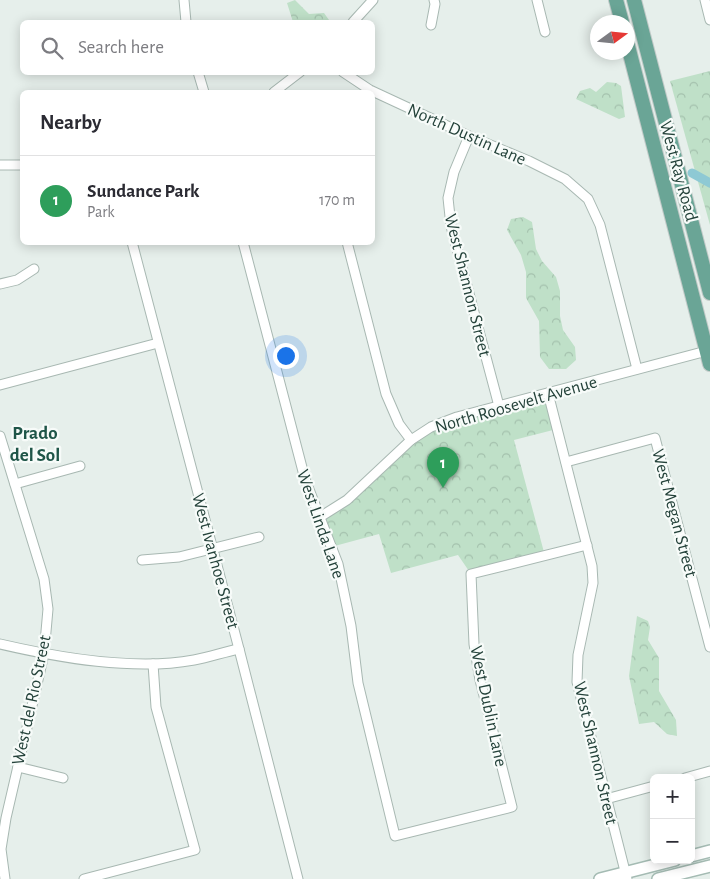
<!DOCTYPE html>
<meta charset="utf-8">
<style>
:root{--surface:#fff;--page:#f7f7f7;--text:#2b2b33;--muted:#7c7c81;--line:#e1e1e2;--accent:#7c3aed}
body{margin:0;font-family:"Alegreya Sans",sans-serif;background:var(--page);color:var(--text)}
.controls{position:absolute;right:15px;bottom:15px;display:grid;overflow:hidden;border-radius:8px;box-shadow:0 2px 12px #0003}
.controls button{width:45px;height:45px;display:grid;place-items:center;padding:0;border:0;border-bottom:1px solid var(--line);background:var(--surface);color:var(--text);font:25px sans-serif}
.compass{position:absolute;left:590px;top:15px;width:45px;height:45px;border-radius:50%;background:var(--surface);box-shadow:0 2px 12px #0003;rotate:75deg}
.you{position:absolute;left:285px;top:355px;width:18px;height:18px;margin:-12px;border:4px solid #fff;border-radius:50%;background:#1a73e8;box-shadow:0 0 0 8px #1a73e833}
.badge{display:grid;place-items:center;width:32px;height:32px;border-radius:50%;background:var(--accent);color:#fff;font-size:16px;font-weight:700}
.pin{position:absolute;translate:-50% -41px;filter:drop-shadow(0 1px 2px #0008)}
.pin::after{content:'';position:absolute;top:26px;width:18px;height:15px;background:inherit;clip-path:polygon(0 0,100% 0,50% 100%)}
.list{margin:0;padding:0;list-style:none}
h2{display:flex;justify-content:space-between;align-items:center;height:65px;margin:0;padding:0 20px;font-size:21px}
h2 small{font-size:16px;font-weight:400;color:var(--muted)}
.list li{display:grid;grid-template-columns:32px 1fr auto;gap:15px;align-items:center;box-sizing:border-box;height:90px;padding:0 20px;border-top:1px solid var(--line)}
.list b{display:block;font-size:19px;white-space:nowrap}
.list p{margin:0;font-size:16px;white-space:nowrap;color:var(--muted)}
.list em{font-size:16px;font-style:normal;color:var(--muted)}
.icon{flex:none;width:28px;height:28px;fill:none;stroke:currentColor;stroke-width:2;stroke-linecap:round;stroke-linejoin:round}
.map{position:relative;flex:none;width:710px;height:879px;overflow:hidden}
.search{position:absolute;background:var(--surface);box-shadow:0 2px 12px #0003;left:20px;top:20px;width:355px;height:55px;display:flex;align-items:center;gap:12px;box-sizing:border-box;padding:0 18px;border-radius:8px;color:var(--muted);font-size:19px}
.panel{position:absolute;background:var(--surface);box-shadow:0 2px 12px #0003;left:20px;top:90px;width:355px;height:155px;border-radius:8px}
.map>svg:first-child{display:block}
</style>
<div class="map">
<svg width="710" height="879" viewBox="0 0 710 879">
<defs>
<pattern id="park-crowns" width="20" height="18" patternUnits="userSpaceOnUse" patternTransform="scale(1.25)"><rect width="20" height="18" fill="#bfe0c8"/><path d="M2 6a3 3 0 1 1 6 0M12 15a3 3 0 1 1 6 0" fill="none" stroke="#a4c1ad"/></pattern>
</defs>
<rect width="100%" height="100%" fill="#e6efeb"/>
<!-- park -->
<g fill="url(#park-crowns)">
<polygon points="295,0 309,14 324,13 329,20 327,22 293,22 287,3"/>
<polygon points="710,71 710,225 670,81"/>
<polygon points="607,82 616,83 621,86 625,117 619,119 576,99 580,91 590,88 596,92"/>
<polygon points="523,217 532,222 536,249 542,261 556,277 560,291 560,316 563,330 575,347 576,360 566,369 549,369 540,357 539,321 526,298 526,272 521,255 507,230 511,219"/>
<polygon points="548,393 557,429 514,440 545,556 471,574 458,555 391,573 379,534 331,547 320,517 431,427"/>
<polygon points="637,616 648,621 650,627 648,640 659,658 659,691 676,720 677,736 667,734 654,722 639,724 629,676"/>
</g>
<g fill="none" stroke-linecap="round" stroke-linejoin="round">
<!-- canal -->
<polyline stroke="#8ec9d4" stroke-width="9" points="692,173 710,183"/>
<defs>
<g id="street">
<polyline points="184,0 186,22"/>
<polyline points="537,0 545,32"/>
<polyline points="705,0 710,20"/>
<polyline points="353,22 373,0"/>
<polyline points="431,25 435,4 434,0"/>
<polyline points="198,72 204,92"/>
<polyline points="343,72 370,90 469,136 529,161 565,179 588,199 600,225 637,369"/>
<polyline points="274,92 300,72"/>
<polyline points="469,136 454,172 448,198 451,226 499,406"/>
<polyline points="0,165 22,165"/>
<polyline points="132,242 239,649 298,879"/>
<polyline points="243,242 305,479 338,564 351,626 358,683 395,836 512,807 480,680 474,644 471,574 587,545"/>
<polyline points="347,242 386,394 399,424 411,440"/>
<polyline points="0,284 17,280 34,269"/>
<polyline points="0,385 158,343"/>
<polyline points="548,393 592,566 593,583 578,655 577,682 627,879"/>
<polyline points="0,436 44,579 48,609 44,654 6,818 1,849 5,879"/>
<polyline points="566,462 655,438 710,647"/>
<polyline points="15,484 80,466"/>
<polyline points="320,517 347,500 411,440 431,427 457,417 710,350"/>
<polyline points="142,560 179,557 259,537"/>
<path d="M0,644C60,658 134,671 194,660C210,657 224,652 239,649"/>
<polyline points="18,767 63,778"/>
<polyline points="685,778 710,771"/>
<polyline points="606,799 654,786"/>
<polyline points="84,879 195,850 156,707 153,664"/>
</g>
<g id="secondary">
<polyline points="691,856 710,851"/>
<polyline points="600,879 675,860"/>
<polyline points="658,879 710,866"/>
</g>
<g id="primary">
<polyline points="616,0 622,22"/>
<polyline points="634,0 710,293"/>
<polyline points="628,46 710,364"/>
</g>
</defs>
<!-- street casing -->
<use href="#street" stroke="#a8b8b2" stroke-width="11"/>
<!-- secondary casing -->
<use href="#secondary" stroke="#a4bbb3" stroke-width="14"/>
<!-- primary casing -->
<use href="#primary" stroke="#c2cac8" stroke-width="16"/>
<!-- street -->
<use href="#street" stroke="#fff" stroke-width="9"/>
<!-- secondary -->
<use href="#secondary" stroke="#fff" stroke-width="11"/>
<!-- primary -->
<use href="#primary" stroke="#6aa596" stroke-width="14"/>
</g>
<g text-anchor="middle" stroke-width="4.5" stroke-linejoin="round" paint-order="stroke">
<!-- street labels -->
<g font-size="18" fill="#24423a" stroke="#f7fbf9">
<text transform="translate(467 134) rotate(24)" y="6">North Dustin Lane</text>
<text transform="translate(679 171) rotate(75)" y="6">West Ray Road</text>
<text transform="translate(468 285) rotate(76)" y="6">West Shannon Street</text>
<text transform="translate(516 404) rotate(-16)" y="6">North Roosevelt Avenue</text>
<text transform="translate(675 513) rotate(75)" y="6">West Megan Street</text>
<text transform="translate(321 524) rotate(71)" y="6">West Linda Lane</text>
<text transform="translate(216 561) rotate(75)" y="6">West Ivanhoe Street</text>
<text transform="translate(31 700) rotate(-78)" y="6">West del Rio Street</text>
<text transform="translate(489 706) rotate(78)" y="6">West Dublin Lane</text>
<text transform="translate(596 753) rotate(77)" y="6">West Shannon Street</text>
</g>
<!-- neighbourhood labels -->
<g font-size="19" font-weight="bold" fill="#1f5548" stroke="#f7fbf9">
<text x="35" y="439">Prado<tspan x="35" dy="22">del Sol</tspan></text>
</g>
</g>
</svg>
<div class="controls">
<button>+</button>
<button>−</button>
</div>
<svg class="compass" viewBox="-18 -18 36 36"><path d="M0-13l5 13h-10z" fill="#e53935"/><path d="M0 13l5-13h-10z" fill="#7c7c81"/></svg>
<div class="you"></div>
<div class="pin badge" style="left:443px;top:488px;background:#2e9e5b">1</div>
<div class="search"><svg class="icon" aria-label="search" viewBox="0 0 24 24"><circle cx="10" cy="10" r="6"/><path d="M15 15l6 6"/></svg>Search here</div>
<section class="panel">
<h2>Nearby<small></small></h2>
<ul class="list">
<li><span class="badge" style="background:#2e9e5b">1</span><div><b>Sundance Park</b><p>Park</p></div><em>170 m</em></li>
</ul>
</section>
</div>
